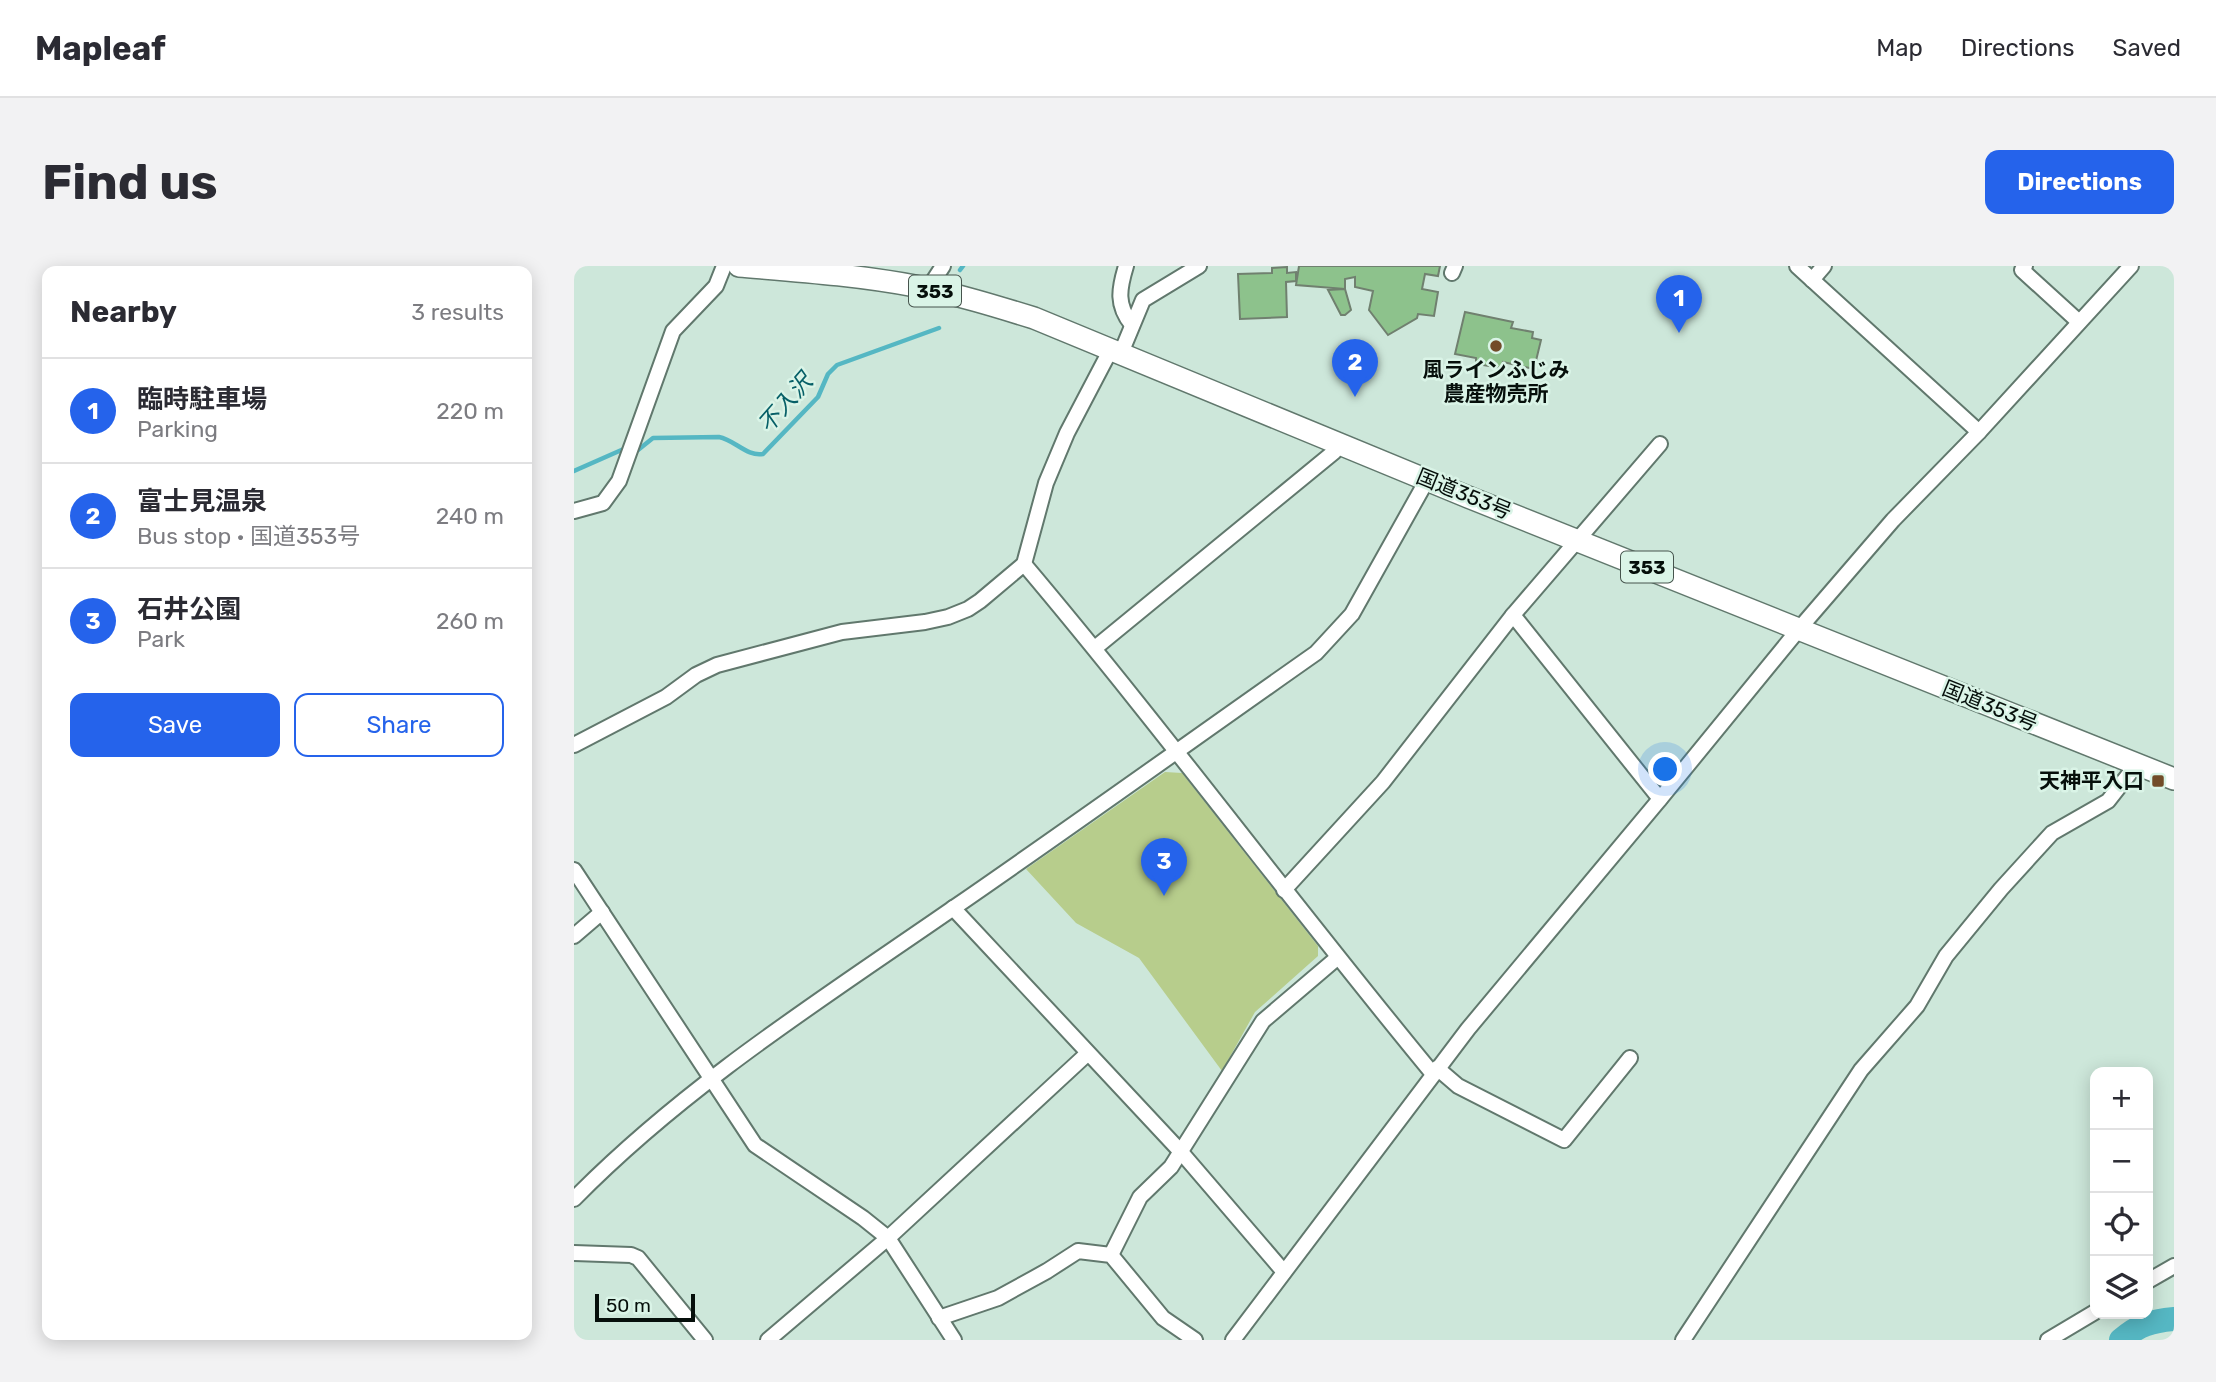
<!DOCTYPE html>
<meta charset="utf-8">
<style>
:root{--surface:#fff;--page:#f2f2f3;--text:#2b2b33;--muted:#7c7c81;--line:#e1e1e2;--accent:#2563eb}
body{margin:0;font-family:Rubik,"Noto Sans JP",sans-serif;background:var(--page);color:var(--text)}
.controls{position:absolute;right:21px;bottom:21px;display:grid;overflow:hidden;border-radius:14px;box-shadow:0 4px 18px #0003}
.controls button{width:63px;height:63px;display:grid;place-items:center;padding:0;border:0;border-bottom:2px solid var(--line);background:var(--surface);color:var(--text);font:35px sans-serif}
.scale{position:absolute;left:21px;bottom:18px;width:100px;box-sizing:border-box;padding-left:7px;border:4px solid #060f0b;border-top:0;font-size:19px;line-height:24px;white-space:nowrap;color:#060f0b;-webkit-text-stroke:5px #daf4e7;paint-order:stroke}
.you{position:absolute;left:1092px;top:504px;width:24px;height:24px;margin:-18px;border:5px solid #fff;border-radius:50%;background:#1a73e8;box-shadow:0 0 0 10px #1a73e833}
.badge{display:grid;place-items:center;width:46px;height:46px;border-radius:50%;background:var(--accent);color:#fff;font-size:23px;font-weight:700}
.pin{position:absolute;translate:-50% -58px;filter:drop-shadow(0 2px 4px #0008)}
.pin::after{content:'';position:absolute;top:37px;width:24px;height:21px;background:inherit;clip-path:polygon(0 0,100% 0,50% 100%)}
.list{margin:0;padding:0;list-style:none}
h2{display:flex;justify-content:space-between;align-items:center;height:91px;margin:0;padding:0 28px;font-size:30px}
h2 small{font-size:23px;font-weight:400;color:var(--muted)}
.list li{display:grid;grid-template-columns:46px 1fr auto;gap:21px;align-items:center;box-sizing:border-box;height:105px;padding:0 28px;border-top:2px solid var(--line)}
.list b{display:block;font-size:26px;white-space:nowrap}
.list p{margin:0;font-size:23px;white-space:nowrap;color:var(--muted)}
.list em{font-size:23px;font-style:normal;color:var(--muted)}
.actions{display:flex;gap:14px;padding:21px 28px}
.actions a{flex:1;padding:16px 0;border:2px solid var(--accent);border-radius:14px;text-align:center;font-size:24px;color:var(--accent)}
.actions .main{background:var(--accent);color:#fff}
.icon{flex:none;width:38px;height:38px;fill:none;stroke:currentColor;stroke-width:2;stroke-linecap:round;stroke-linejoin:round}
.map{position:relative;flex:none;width:1600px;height:1074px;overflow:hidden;border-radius:14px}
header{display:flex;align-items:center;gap:42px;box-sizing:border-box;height:98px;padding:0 35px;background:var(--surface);border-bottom:2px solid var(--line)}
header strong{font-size:33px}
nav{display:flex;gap:38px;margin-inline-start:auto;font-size:24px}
.intro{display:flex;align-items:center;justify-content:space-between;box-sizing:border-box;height:168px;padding:0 42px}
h1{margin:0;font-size:49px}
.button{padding:18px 32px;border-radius:14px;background:var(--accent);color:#fff;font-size:24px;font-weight:700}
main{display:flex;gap:42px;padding:0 42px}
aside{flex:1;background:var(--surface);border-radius:14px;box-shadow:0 4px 18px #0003}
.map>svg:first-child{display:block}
</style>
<header>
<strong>Mapleaf</strong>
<nav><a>Map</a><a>Directions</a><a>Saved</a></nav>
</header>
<div class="intro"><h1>Find us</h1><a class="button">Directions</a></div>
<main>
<aside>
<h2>Nearby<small>3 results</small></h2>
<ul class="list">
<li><span class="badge">1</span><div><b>臨時駐車場</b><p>Parking</p></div><em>220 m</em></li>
<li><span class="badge">2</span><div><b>富士見温泉</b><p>Bus stop · 国道353号</p></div><em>240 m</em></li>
<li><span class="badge">3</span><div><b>石井公園</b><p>Park</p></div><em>260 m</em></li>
</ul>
<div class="actions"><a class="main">Save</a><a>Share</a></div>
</aside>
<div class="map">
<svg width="1600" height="1074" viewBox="0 0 1600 1074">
<rect width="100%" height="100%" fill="#cde7da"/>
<!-- green -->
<polygon fill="#b7cd8c" points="591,506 608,507 744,680 744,690 681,746 648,805 565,692 502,657 452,603"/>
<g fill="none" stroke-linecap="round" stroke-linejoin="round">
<!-- stream -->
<g stroke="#55b7c3" stroke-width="4.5">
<polyline points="386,4 389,0"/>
<path d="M61,183L64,184L79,172L145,171C161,174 173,191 189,188L244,131L254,108L263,99L365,62"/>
<polyline points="0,205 52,182"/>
</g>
<!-- river -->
<path stroke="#55b7c3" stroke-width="24" d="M1547,1074C1564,1059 1578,1055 1600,1053"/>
</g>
<!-- building -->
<g fill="#8dc28c" stroke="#70806f" stroke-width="2">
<polygon points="725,0 866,0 864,10 851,8 848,23 864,26 860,50 844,48 843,52 814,69 795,44 799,25 781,21 781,11 771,13 771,23 722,19"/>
<polygon points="713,1 713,7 722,6 722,15 712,16 713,51 666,53 664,8 698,7 698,2"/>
<polygon points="771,23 777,44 771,49 767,49 754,24"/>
<polygon points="891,46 939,56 937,62 959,66 958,72 967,74 960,103 929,96 927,102 902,98 902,92 881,88"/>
</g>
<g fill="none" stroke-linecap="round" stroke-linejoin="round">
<defs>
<g id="minor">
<path d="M552,0C545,23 542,39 558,59"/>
<polyline points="1223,0 1405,166"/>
<polyline points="1451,0 1448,4 1505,56"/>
<polyline points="878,7 881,0"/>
<polyline points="1238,14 1250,0"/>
<polyline points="354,23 369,0"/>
<polyline points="547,87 569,34 625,0"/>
<polyline points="0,245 29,237 45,215 99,65 142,20 150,0"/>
<path d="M450,298C591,465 720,640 859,808"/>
<polyline points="939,349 1086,533"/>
<polyline points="521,382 760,186 765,178"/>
<polyline points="0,479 92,431 122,409 143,399 268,366 351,356 374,351 394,343 406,335 450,298 472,217 493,167 537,83"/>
<polyline points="0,604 181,879 289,952 314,972 380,1074"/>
<polyline points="710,624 809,516 939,349 1086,178"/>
<polyline points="379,642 607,886 710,1006"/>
<polyline points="0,670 28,646"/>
<polyline points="863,802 884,820 990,874 1056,792"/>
<path d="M0,933C112,819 248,733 378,643C500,559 621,472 742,387L778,348L853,214"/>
<polyline points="0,987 57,989 64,992 131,1074"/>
<polyline points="537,989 566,931 597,901 689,755 763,692"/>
<polyline points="1574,1015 1600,1000"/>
<polyline points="365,1052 424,1032 473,1005 504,985 537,989 589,1052 621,1074"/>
<polyline points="194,1074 314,972 513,788"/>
<polyline points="659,1074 894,763 1086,533 1225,363 1319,254 1405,166 1557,0"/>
<polyline points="1109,1074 1287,804 1343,740 1372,690 1427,623 1478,567 1534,535 1563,498"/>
<polyline points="1474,1074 1521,1046"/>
</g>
<path id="highway" d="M165,0C224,5 283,9 341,20C382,28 421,40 460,52L894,231L1600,513"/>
</defs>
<!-- minor casing -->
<use href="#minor" stroke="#61786d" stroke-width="18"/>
<!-- highway casing -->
<use href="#highway" stroke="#61786d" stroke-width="24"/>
<!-- minor -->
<use href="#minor" stroke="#fff" stroke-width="14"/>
<!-- highway -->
<use href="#highway" stroke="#fff" stroke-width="21"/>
</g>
<!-- markers -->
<g fill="#724c29" stroke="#daf4e7" stroke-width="2.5">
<circle cx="922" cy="80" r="7"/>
<rect x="1577" y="508" width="14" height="14" rx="3.5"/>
</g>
<g text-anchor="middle" stroke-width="5" stroke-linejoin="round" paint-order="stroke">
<!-- shield labels -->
<g fill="#daf4e7" stroke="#46544d" stroke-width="2">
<rect x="335" y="9.5" width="52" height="31" rx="5"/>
<rect x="1047" y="285.5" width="52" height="31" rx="5"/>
</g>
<g font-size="19" font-weight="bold" fill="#060f0b">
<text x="361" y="32">353</text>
<text x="1073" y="308">353</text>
</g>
<!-- poi labels -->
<g font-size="21" font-weight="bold" fill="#060f0b" stroke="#daf4e7">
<text x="922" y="111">風ラインふじみ<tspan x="922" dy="24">農産物売所</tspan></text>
<text x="1570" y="522" text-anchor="end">天神平入口</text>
</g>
<!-- street labels -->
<g font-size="21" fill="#060f0b" stroke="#daf4e7">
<text transform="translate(890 228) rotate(22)" y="7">国道353号</text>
<text transform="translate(1416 440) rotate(22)" y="7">国道353号</text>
</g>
<!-- water labels -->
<g font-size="23" font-style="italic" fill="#065f67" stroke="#daf4e7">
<text transform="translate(211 137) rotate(-49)" y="8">不入沢</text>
</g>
</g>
</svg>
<div class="controls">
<button>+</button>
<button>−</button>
<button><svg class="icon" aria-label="locate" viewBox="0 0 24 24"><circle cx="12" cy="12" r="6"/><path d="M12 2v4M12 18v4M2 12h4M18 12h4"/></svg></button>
<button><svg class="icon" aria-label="layers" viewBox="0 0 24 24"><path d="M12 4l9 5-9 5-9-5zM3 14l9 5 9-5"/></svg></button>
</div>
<div class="scale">50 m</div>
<div class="you"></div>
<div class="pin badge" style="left:1105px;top:67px">1</div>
<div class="pin badge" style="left:781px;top:131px">2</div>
<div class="pin badge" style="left:590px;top:630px">3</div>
</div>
</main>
